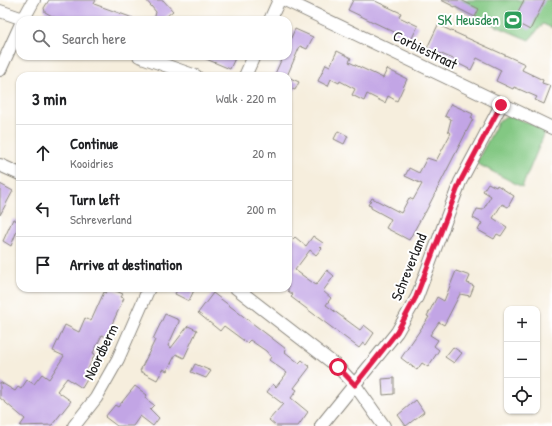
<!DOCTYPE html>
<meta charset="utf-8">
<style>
:root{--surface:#fff;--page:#f6f6f6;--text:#202124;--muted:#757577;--line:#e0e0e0}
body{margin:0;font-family:"Patrick Hand",sans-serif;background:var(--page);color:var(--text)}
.controls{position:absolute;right:12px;bottom:12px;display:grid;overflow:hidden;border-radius:8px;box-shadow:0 1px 3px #0004}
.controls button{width:36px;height:36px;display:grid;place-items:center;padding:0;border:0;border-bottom:1px solid var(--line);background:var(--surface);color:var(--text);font:20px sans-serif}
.stop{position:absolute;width:12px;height:12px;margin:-9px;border:3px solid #e11d48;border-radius:50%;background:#fff}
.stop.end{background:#e11d48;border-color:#fff;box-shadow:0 1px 4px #0008}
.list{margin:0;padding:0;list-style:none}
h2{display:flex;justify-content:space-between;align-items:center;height:52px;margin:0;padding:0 16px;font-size:17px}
h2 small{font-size:13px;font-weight:400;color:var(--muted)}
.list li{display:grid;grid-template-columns:26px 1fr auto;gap:12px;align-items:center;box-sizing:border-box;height:56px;padding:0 16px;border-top:1px solid var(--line)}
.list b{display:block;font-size:15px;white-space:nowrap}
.list p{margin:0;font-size:13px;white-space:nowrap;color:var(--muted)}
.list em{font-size:13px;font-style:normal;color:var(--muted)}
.icon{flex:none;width:22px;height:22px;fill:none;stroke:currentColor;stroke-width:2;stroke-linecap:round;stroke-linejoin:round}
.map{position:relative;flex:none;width:552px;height:426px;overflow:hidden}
.search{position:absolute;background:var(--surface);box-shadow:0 1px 3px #0004;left:16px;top:16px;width:276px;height:44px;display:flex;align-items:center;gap:10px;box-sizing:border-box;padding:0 14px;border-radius:12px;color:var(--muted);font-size:15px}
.panel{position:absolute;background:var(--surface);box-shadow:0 1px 3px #0004;left:16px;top:72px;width:276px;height:220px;border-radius:12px}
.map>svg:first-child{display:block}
</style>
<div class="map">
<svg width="552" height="426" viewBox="0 0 552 426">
<rect width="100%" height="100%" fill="#fff"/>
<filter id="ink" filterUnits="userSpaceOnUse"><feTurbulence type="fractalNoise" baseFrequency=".025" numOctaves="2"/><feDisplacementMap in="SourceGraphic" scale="8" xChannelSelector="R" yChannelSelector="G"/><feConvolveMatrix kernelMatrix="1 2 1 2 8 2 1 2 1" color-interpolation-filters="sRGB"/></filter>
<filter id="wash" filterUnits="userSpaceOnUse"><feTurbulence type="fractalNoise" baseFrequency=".012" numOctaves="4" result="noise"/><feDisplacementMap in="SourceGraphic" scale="16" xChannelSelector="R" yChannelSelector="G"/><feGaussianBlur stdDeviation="0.9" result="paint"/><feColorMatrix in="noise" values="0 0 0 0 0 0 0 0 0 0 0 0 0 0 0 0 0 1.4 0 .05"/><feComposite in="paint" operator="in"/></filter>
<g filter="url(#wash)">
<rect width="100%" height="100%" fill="#f6eedd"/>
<!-- green -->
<g fill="#83c883" stroke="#507250">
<polygon points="441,0 552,0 552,28 543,24 529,40 475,17"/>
<polygon points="506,116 511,116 546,130 522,187 476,163 498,122"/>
</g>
<g id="blocks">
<!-- building -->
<g fill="#c2a5e5">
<polygon points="49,0 96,0 94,4 133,18 133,20 59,20 45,12 44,8"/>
<polygon points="146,0 163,0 173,11 162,20 154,20 156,12"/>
<polygon points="353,0 373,0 401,13 399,17 418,26 411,40 348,10"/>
<polygon points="441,0 461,0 479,9 475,17"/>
<polygon points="524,0 545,0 530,30 513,21"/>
<polygon points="438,25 525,64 522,70 543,80 542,83 551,86 544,104 535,100 537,97 514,87 513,89 496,81 501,70 477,58 471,70 457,63 458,61 427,48"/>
<polygon points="295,29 313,37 307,49 300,46 287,76 274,76 283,56 288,56 288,39 290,40"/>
<polygon points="337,51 351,58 349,62 383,78 387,69 407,79 397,101 388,96 385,103 367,94 364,101 352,95 355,89 340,81 339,83 331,79 328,86 318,81 326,64 330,66"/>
<polygon points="199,56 236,56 230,69"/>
<polygon points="288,77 299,82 295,90 288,87"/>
<polygon points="451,104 473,114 471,118 473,119 425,213 424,213 409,240 386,228 391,219 371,208 371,206 368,205 372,198 401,213 409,198 413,200 422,184 405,176 409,168 419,173 427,158 436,161 451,133 448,131 451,119 445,116"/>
<polygon points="338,131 348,136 344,144 334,139"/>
<polygon points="488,183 496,187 497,185 514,196 508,207 502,204 493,218 507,227 501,236 497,234 494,239 478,230 482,223 473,218 477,209 483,210 491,196 483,191"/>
<polygon points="0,184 13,191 0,215"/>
<polygon points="13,219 20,222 20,223 11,246 3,241"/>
<polygon points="288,236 292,240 295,237 306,246 313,236 323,243 320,246 322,248 316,255 310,250 295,270 316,285 327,270 334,276 323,291 331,298 326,305 360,330 364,325 374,333 366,345 363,343 359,348 291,297 293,295 288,291"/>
<polygon points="456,271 470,276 467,283 474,286 470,296 460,294 444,325 439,322 430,335 438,340 434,346 439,350 428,367 422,363 417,370 401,358 429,317 427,316 437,297 444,301"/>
<polygon points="109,288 123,294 121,297 124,298 106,337 102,335 93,353 95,354 85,376 88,378 82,388 67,378 57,391 71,401 52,425 20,426 25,419 0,398 0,382 15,391 18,387 21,389 27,380 34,384 42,374 49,379 64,356 53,351 64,327 65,325 79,332 85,318 91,321 104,292 106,293"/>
<polygon points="178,288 195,288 189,301 175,294"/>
<polygon points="213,293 286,349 285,352 299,363 302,360 310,367 294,388 297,390 291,398 308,412 298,426 276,426 269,420 283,404 267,392 273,384 276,387 287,373 269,360 271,357 266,351 250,340 247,343 224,326 220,331 198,313"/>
<polygon points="165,314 179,320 179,322 168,346 171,348 188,326 197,330 184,358 176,354 167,371 163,369 157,380 140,371 155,340 153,339"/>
<polygon points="453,347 462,353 454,363 445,357"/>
<polygon points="195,364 211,371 206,378 191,372"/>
<polygon points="394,378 394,394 383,395 382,379"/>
<polygon points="135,386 147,395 145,398 154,405 150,409 159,418 153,426 140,416 133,426 117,426 105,417 115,405 118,407"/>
<polygon points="416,400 424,412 406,426 398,415"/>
</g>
</g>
</g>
<g filter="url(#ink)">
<use href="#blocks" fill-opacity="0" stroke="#89857c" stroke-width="1"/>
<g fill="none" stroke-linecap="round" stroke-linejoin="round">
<defs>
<g id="minor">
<polyline points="285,0 552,128"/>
<polyline points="0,11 26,20"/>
<polyline points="23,20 34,0"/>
<polyline points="270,20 279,0"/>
<polyline points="139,56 196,76"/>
<polyline points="0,70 20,26"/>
<polyline points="245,76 254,56"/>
<polyline points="0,165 20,174"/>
<polyline points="236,288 338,367 355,385 384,426"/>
<polyline points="74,426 96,398 118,359 149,288"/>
<polyline points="321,426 397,332 417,297 460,182 501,105"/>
</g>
</defs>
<!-- minor casing -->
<use href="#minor" stroke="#89857c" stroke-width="14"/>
<!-- minor -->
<use href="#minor" stroke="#fff" stroke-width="12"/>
</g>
</g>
<g fill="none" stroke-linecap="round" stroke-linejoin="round" filter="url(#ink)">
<!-- route -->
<polyline stroke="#e11d48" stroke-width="5" points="338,367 355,385 397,332 416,297 460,182 501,105"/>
</g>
<!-- icons -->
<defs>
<symbol id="stadium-square" viewBox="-11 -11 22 22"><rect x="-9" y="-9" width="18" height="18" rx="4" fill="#2e9e5b" stroke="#fff"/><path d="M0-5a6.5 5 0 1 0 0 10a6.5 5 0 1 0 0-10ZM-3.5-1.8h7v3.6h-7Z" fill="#fff"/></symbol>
</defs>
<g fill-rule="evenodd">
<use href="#stadium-square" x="502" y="9" width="22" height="22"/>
</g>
<g text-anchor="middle" stroke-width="4" stroke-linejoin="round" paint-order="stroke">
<!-- leisure labels -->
<g font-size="15" fill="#27864d" stroke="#fff" text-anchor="end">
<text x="499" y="25">SK Heusden</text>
</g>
<!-- street labels -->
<g font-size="15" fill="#1c1c1c" stroke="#fff">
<text transform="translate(425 50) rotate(26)" y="5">Corbiestraat</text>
<text transform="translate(409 267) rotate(-68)" y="5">Schreverland</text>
<text transform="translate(101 352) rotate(-64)" y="5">Noordberm</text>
</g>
</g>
</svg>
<div class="controls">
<button>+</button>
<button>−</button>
<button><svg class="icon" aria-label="locate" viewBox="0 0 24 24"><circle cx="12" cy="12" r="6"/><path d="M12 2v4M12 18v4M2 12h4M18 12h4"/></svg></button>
</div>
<div class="stop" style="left:338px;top:367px"></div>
<div class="stop end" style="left:501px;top:105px"></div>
<div class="search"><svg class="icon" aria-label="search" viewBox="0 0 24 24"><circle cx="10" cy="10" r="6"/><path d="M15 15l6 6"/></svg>Search here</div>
<section class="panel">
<h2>3 min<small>Walk · 220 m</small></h2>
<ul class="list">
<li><svg class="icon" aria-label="ahead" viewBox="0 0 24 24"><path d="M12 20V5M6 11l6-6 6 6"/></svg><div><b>Continue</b><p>Kooidries</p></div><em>20 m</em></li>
<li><svg class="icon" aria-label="left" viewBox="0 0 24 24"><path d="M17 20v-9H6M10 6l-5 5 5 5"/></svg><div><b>Turn left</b><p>Schreverland</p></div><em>200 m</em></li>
<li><svg class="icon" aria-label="arrive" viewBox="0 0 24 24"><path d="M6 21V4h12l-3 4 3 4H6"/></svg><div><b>Arrive at destination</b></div></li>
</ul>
</section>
</div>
